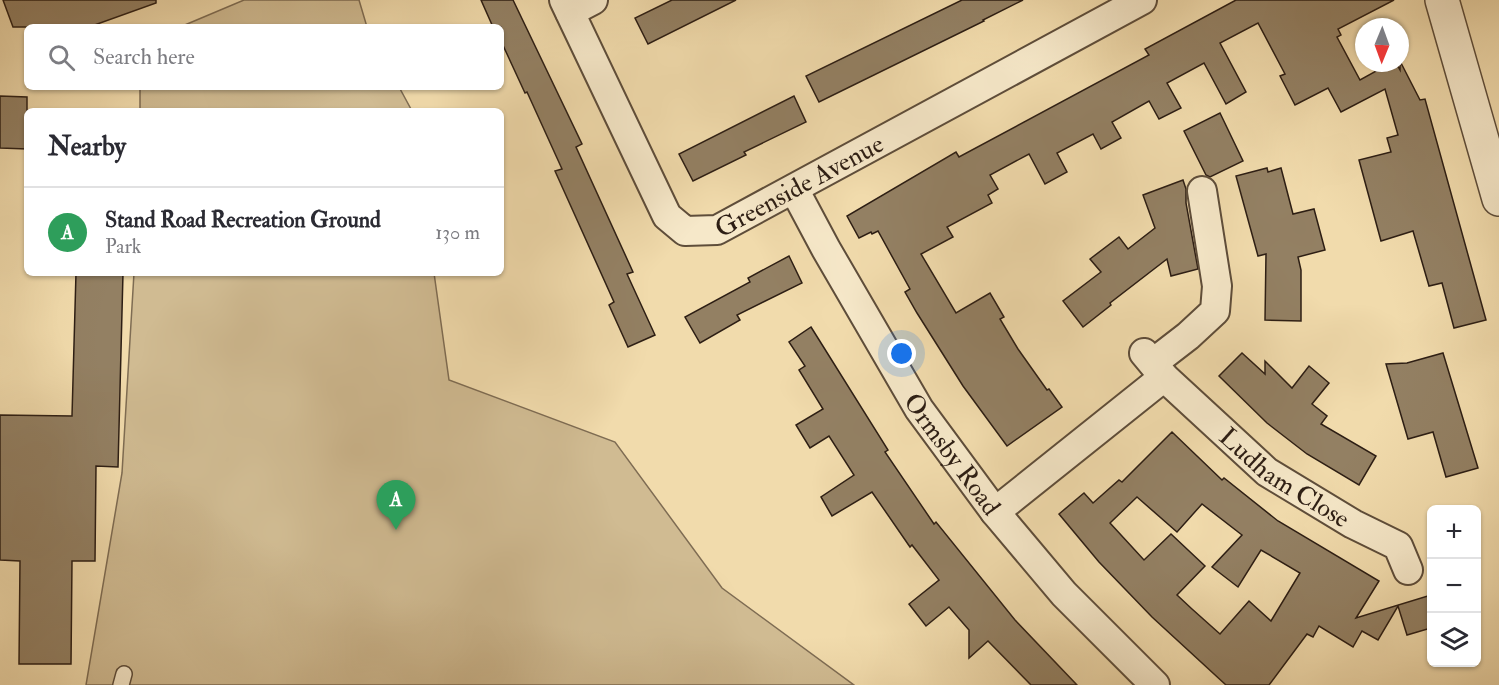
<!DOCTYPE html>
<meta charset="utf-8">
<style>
:root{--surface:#fff;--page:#f7f7f7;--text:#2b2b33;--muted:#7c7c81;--line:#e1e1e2;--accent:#8f2418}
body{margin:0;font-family:"IM FELL Double Pica",serif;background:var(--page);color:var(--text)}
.controls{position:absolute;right:18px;bottom:18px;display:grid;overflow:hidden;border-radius:9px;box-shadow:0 2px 4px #0004}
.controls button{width:54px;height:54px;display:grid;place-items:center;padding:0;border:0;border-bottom:2px solid var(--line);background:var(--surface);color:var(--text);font:30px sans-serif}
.compass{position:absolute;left:1355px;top:18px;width:54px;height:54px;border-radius:50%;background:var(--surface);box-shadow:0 2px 4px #0004;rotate:181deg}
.you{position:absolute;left:902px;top:354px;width:21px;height:21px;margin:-15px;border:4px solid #fff;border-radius:50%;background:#1a73e8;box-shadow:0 0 0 9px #1a73e833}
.badge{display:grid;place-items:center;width:39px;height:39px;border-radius:50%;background:var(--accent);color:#fff;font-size:20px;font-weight:700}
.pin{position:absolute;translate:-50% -50px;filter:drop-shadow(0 2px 3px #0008)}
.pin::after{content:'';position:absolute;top:32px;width:21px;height:18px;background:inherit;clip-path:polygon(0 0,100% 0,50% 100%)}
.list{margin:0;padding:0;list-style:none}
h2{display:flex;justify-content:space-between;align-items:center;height:78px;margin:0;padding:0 24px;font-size:26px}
h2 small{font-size:20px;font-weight:400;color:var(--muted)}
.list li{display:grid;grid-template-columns:39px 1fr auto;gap:18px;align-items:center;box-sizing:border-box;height:90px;padding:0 24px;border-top:2px solid var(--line)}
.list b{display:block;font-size:22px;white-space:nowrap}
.list p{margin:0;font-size:20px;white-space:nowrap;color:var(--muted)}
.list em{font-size:20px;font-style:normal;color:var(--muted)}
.icon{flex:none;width:33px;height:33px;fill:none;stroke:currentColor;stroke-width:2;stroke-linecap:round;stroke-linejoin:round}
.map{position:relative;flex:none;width:1499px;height:685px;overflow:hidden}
.search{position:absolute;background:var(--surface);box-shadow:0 2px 4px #0004;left:24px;top:24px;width:480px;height:66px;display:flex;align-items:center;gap:15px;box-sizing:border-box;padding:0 21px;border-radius:9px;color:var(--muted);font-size:22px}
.panel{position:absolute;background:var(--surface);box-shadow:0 2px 4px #0004;left:24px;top:108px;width:480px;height:168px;border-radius:9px}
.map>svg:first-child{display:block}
</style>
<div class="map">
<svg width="1499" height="685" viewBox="0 0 1499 685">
<rect width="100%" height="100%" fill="#f1dbac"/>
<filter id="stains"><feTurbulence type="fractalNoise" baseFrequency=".00333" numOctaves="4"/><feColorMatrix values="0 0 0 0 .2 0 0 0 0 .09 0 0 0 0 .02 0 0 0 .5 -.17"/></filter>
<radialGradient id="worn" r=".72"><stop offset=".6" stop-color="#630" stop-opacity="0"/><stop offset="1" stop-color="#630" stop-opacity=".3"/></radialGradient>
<!-- green -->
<g fill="#d0bb92" stroke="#7e6c53" stroke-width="1.5">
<polygon points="244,0 359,0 367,27 180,27"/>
<polygon points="140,87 399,87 412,111 140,111"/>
<polygon points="134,273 434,273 449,380 615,442 722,588 854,685 86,685 122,473"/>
</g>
<!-- building -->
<g fill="#938063" stroke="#2d1e14" stroke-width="1.5" fill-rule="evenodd">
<polygon points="3,0 156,0 156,3 89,27 13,27"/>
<polygon points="481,0 513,0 582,144 576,147 633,272 627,274 655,335 628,347 609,305 614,302 555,171 562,169 527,92 525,93 501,41 501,27 493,27"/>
<polygon points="672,0 736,0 648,44 635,18"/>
<polygon points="962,0 1023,0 983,20 984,21 819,102 806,76"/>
<polygon points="1236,0 1394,0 1338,29 1341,35 1337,37 1360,80 1380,69 1378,63 1396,63 1400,70 1400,61 1420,100 1425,99 1486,320 1454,328 1442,283 1429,286 1413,231 1381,241 1359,160 1391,152 1387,138 1398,135 1385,89 1341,112 1328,88 1295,105 1280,76 1285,74 1258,23 1220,43 1246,92 1226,104 1204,63 1167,83 1181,108 1159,119 1149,101 1112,122 1121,138 1101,149 1093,134 1057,153 1067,172 1045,184 1029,154 990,175 998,189 988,195 992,203 947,227 953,237 921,254 956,313 990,293 1004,317 1000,319 1018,349 1047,390 1049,389 1062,407 1007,446 963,386 917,313 905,292 910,289 878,231 872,234 871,232 859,238 847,216 956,152 959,157 1149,55 1145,49"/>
<polygon points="0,96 27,97 27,149 0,148"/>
<polygon points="794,96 806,122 744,152 746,155 693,181 679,154"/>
<polygon points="1220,113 1243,161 1210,177 1206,175 1184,131"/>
<polygon points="1267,168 1268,172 1281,168 1293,214 1314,209 1325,250 1298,257 1301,270 1301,321 1265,320 1266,254 1258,256 1236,176"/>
<polygon points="1183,180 1186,189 1186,203 1198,269 1171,276 1167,259 1110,303 1111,305 1083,327 1063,301 1101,272 1090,259 1119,237 1128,249 1155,228 1143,195"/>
<polygon points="789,256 802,283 737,315 740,320 700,343 685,317 750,282 748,278"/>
<polygon points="76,273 123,273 118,467 96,466 95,561 72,561 71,664 19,664 20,561 0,560 0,415 72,416"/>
<polygon points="811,327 888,450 885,452 934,524 936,522 1015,620 1077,685 1031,685 988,641 969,658 969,630 949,607 926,626 909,604 939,580 912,545 910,547 872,492 832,516 821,497 854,475 829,436 810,448 796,425 823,409 799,370 805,366 789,342"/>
<polygon points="1242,353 1265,374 1265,361 1292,388 1309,366 1329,383 1312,404 1327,416 1321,424 1376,456 1359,485 1307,454 1267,423 1219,376"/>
<polygon points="1443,353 1478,468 1446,477 1433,432 1408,439 1386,364 1407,363"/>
<path d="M1172,432L1222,480L1224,478L1278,521L1379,581L1356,618L1431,595V628L1407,635L1398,606L1378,640L1362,631L1353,647L1319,626L1313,637L1307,634L1269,685H1226L1152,617L1099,562L1059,514L1084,493L1093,503L1119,480L1122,482ZM1137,497L1177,532L1202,504L1242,535L1212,567L1238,587L1261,550L1300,573L1271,621L1249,601L1220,634L1192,609L1177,595L1205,566L1171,534L1144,560L1110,523Z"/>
</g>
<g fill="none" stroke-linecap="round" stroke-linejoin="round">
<defs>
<polyline id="service" points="121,685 124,674"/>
<g id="minor">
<path id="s1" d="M564,0L667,216L685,231L717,230L1142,0"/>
<polyline points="570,12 593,0"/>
<path id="s2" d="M794,189L826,249L919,409L995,512L1064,594L1155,685"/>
<path id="s3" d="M1144,353L1164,377L1267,472L1353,524L1398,546L1408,570"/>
<polyline points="1153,363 1188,336 1215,311 1217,286 1202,191"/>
<polyline points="995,512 1164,377"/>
</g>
<polyline id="tertiary" points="1442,0 1499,199"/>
</defs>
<!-- service casing -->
<use href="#service" stroke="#5e4d3a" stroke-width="18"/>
<!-- minor casing -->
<use href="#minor" stroke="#5e4d3a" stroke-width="32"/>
<!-- tertiary casing -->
<use href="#tertiary" stroke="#5e4d3a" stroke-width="36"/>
<!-- service -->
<use href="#service" stroke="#f6e8c9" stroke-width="15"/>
<!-- minor -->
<use href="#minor" stroke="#f6e8c9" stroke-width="28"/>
<!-- tertiary -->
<use href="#tertiary" stroke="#f6e8c9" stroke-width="33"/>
</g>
<g text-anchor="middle" stroke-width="4.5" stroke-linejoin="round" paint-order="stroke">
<!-- street labels -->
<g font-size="26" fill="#2d1e14" stroke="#f6e8c9">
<text dy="9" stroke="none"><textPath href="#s1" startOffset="388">Greenside Avenue</textPath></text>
<text dy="9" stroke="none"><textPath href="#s2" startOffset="309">Ormsby Road</textPath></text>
<text dy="9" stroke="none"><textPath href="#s3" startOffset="189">Ludham Close</textPath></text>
</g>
</g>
<rect width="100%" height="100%" filter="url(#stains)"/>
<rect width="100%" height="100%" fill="url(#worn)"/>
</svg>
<div class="controls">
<button>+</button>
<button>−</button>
<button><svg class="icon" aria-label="layers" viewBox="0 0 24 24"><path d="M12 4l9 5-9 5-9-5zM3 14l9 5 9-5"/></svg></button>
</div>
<svg class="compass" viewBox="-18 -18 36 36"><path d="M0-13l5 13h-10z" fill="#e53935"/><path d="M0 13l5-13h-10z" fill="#7c7c81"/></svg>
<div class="you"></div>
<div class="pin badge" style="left:396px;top:530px;background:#2e9e5b">A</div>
<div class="search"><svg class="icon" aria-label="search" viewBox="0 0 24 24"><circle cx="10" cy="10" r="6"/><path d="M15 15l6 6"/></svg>Search here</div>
<section class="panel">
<h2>Nearby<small></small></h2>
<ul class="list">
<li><span class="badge" style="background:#2e9e5b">A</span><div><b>Stand Road Recreation Ground</b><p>Park</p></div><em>130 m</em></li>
</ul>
</section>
</div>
